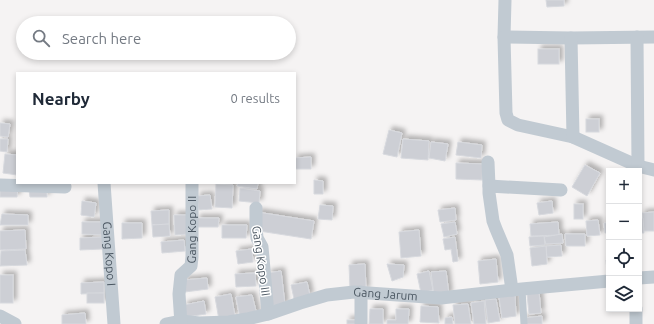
<!DOCTYPE html>
<meta charset="utf-8">
<style>
:root{--surface:#fff;--page:#f2f2f3;--text:#1f2937;--muted:#747a83;--line:#e0e1e3}
body{margin:0;font-family:Ubuntu,sans-serif;background:var(--page);color:var(--text)}
.controls{position:absolute;right:12px;bottom:12px;display:grid;overflow:hidden;border-radius:0px;box-shadow:0 2px 6px #0003}
.controls button{width:36px;height:36px;display:grid;place-items:center;padding:0;border:0;border-bottom:1px solid var(--line);background:var(--surface);color:var(--text);font:20px sans-serif}
.list{margin:0;padding:0;list-style:none}
h2{display:flex;justify-content:space-between;align-items:center;height:52px;margin:0;padding:0 16px;font-size:17px}
h2 small{font-size:13px;font-weight:400;color:var(--muted)}
.icon{flex:none;width:22px;height:22px;fill:none;stroke:currentColor;stroke-width:2;stroke-linecap:round;stroke-linejoin:round}
.map{position:relative;flex:none;width:654px;height:324px;overflow:hidden}
.search{position:absolute;background:var(--surface);box-shadow:0 2px 6px #0003;left:16px;top:16px;width:280px;height:44px;display:flex;align-items:center;gap:10px;box-sizing:border-box;padding:0 14px;border-radius:22px;color:var(--muted);font-size:15px}
.panel{position:absolute;background:var(--surface);box-shadow:0 2px 6px #0003;left:16px;top:72px;width:280px;height:112px;border-radius:0px}
.map>svg:first-child{display:block}
</style>
<div class="map">
<svg width="654" height="324" viewBox="0 0 654 324">
<defs>
<filter id="shadow"><feDropShadow dx="3.5" dy="-3.5" stdDeviation="2" flood-color="#0004"/></filter>
</defs>
<rect width="100%" height="100%" fill="#f5f3f3"/>
<!-- building -->
<g fill="#cdcfd5" stroke="#d7d9de" filter="url(#shadow)">
<polygon points="546,0 564,0 564,6 547,7"/>
<rect x="538" y="49" width="21" height="15"/>
<rect x="586" y="119" width="13" height="13"/>
<polygon points="0,123 10,124 8,137 0,136"/>
<polygon points="389,130 402,133 397,157 383,154"/>
<polygon points="0,139 8,139 7,152 0,151"/>
<polygon points="403,139 429,141 428,160 401,158"/>
<polygon points="431,142 448,144 445,161 429,158"/>
<polygon points="458,142 482,145 481,158 456,155"/>
<polygon points="5,154 17,155 17,175 3,173"/>
<polygon points="311,157 311,169 295,169 295,158"/>
<polygon points="456,163 483,164 482,180 456,179"/>
<polygon points="585,165 600,173 587,196 572,187"/>
<polygon points="314,180 323,181 323,194 314,194"/>
<polygon points="238,183 258,183 257,189 237,186"/>
<polygon points="216,184 233,185 232,208 215,207"/>
<polygon points="18,188 17,197 0,197 0,189"/>
<polygon points="240,188 260,191 259,203 239,201"/>
<polygon points="47,189 47,197 30,197 29,190"/>
<polygon points="210,195 212,209 199,210 197,196"/>
<polygon points="82,201 96,203 94,217 81,215"/>
<polygon points="552,201 553,213 539,215 537,203"/>
<rect x="574" y="204" width="9" height="15"/>
<polygon points="320,205 333,206 332,220 318,219"/>
<polygon points="455,208 456,220 440,222 438,210"/>
<polygon points="169,210 169,224 152,225 151,211"/>
<polygon points="257,212 314,221 311,239 259,231"/>
<polygon points="654,212 654,231 644,231 642,213"/>
<polygon points="2,214 28,215 28,225 0,225"/>
<polygon points="174,215 187,215 188,234 175,235"/>
<polygon points="197,218 219,218 218,227 197,227"/>
<polygon points="639,218 643,218 644,233 639,233"/>
<polygon points="598,220 600,235 587,236 586,221"/>
<polygon points="82,222 104,222 104,235 82,234"/>
<polygon points="455,222 457,234 444,237 441,224"/>
<polygon points="558,222 559,235 531,236 530,224"/>
<polygon points="122,223 142,223 142,238 122,239"/>
<polygon points="604,223 609,223 609,233 605,233"/>
<polygon points="169,224 170,236 153,237 152,225"/>
<polygon points="222,225 247,225 246,238 222,238"/>
<polygon points="25,230 26,249 0,250 0,231"/>
<polygon points="419,230 421,256 401,258 399,232"/>
<polygon points="562,234 563,243 546,244 544,237"/>
<polygon points="565,234 585,234 585,246 566,246"/>
<polygon points="544,236 545,245 530,246 529,237"/>
<polygon points="103,237 103,249 80,250 80,238"/>
<polygon points="455,237 458,261 453,262 451,249 445,250 443,239"/>
<polygon points="184,240 185,251 162,253 161,242"/>
<polygon points="561,245 562,256 547,257 546,246"/>
<polygon points="546,246 547,264 532,266 530,248"/>
<polygon points="252,249 253,262 238,264 236,251"/>
<polygon points="25,250 27,265 0,266 1,251"/>
<polygon points="496,259 498,282 480,284 478,261"/>
<polygon points="606,260 609,260 609,272 607,272"/>
<polygon points="365,264 366,290 350,290 349,265"/>
<polygon points="387,264 404,265 403,277 392,281"/>
<polygon points="281,271 285,305 272,306 268,273"/>
<polygon points="429,271 433,290 421,293 417,274"/>
<polygon points="446,271 449,295 434,296 431,272"/>
<polygon points="255,273 256,286 236,287 235,274"/>
<rect x="0" y="275" width="13" height="28"/>
<polygon points="207,278 208,289 185,292 184,280"/>
<polygon points="104,282 104,293 81,294 81,283"/>
<polygon points="307,282 310,296 294,299 291,285"/>
<polygon points="539,292 541,313 529,314 527,294"/>
<rect x="87" y="293" width="17" height="10"/>
<polygon points="231,294 235,316 219,320 215,297"/>
<polygon points="252,295 257,315 240,318 236,297"/>
<polygon points="515,295 516,316 502,318 499,297"/>
<polygon points="496,299 500,321 488,323 485,300"/>
<polygon points="204,301 206,314 186,317 184,305"/>
<polygon points="484,301 486,324 474,324 471,303"/>
<polygon points="468,304 471,324 455,324 453,305"/>
<polygon points="421,306 438,307 439,323 420,322"/>
<polygon points="370,309 383,309 383,324 369,324"/>
<polygon points="396,309 409,309 408,324 387,324 387,320 396,320"/>
<polygon points="85,313 86,324 62,324 62,315"/>
<polygon points="542,316 542,324 525,324 524,318"/>
<polygon points="452,317 453,324 445,324 445,318"/>
<rect x="347" y="320" width="10" height="4"/>
</g>
<g fill="none" stroke-linecap="round" stroke-linejoin="round">
<!-- service -->
<polyline stroke="#c1cad2" stroke-width="7" points="522,289 524,324"/>
<!-- minor -->
<g stroke="#c1cad2" stroke-width="13">
<polyline points="505,0 504,37 506,113 508,120 518,125 573,137 638,166 654,170"/>
<polyline points="504,37 571,38 654,37"/>
<polyline points="637,37 638,166"/>
<polyline points="571,38 573,137"/>
<polyline points="488,162 489,186"/>
<path id="s1" d="M104,183L114,324"/>
<polyline points="0,185 65,187"/>
<polyline points="256,208 256,227 257,238 262,247 268,314"/>
<polyline points="639,278 654,277"/>
<polyline points="512,290 507,255 496,229 493,221 489,193 489,186 561,190"/>
<polyline points="636,309 636,324"/>
<polyline points="0,316 15,324"/>
<path id="s2" d="M166,324L181,321L199,323L229,322L247,319L268,314L300,303L327,295L354,292L441,298L522,289L609,281"/>
<path id="s3" d="M181,324L179,294L181,275L191,266L192,257V183"/>
<polyline points="361,324 361,292"/>
</g>
</g>
<g text-anchor="middle" stroke-width="3" stroke-linejoin="round" paint-order="stroke">
<!-- street labels -->
<g font-size="12" fill="#4a5661" stroke="#fff">
<text dy="4" stroke="none"><textPath href="#s3" startOffset="99">Gang Kopo II</textPath></text>
<text dy="4" stroke="none"><textPath href="#s1" startOffset="71">Gang Kopo I</textPath></text>
<text transform="translate(261 261) rotate(82)" y="4">Gang Kopo III</text>
<text dy="4" stroke="none"><textPath href="#s2" startOffset="224">Gang Jarum</textPath></text>
</g>
</g>
</svg>
<div class="controls">
<button>+</button>
<button>−</button>
<button><svg class="icon" aria-label="locate" viewBox="0 0 24 24"><circle cx="12" cy="12" r="6"/><path d="M12 2v4M12 18v4M2 12h4M18 12h4"/></svg></button>
<button><svg class="icon" aria-label="layers" viewBox="0 0 24 24"><path d="M12 4l9 5-9 5-9-5zM3 14l9 5 9-5"/></svg></button>
</div>
<div class="search"><svg class="icon" aria-label="search" viewBox="0 0 24 24"><circle cx="10" cy="10" r="6"/><path d="M15 15l6 6"/></svg>Search here</div>
<section class="panel">
<h2>Nearby<small>0 results</small></h2>
<ul class="list">
</ul>
</section>
</div>
